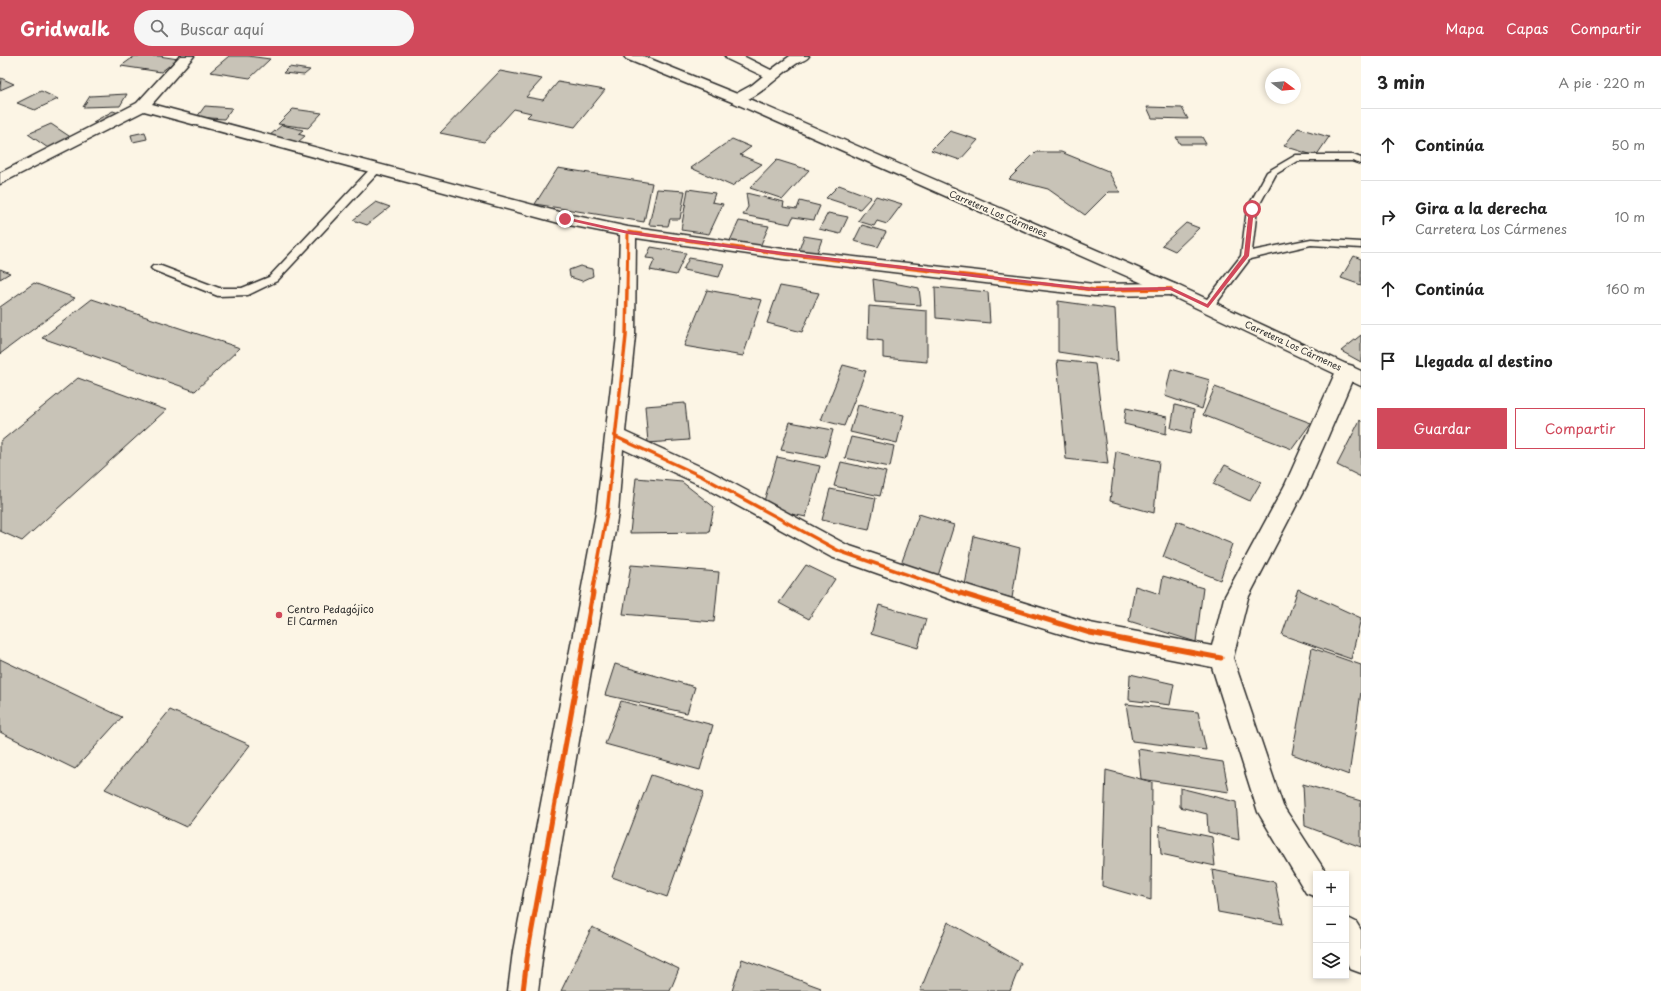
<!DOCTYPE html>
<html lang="es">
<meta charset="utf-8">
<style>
:root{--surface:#fff;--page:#f6f6f6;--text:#222;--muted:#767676;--line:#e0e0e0;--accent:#d1495b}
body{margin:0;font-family:"Playpen Sans",sans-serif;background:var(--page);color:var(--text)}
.controls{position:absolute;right:12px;bottom:12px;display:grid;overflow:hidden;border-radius:0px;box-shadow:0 2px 6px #0003}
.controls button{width:36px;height:36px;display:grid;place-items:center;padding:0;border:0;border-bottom:1px solid var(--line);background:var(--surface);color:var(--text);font:20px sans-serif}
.compass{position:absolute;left:1265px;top:12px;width:36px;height:36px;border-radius:50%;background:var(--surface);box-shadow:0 2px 6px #0003;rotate:106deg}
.stop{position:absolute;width:12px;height:12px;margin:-9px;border:3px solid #d1495b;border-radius:50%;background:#fff}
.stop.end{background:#d1495b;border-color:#fff;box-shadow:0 1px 4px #0008}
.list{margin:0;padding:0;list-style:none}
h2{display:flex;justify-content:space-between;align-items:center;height:52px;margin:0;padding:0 16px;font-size:17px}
h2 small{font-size:13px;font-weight:400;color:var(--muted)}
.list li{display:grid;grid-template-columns:26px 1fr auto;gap:12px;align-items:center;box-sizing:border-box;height:72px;padding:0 16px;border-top:1px solid var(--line)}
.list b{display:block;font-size:15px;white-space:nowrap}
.list p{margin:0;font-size:13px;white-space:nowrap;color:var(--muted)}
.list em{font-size:13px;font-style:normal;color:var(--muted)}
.actions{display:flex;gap:8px;padding:12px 16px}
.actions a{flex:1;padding:9px 0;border:1px solid var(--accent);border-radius:0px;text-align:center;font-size:14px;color:var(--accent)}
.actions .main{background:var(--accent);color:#fff}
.icon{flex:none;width:22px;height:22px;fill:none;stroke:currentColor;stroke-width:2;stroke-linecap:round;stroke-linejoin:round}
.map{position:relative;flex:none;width:1361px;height:935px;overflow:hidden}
header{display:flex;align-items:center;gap:24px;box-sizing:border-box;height:56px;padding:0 20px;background:var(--accent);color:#fff}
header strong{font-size:19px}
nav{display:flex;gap:22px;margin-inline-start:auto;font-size:14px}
.search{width:280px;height:36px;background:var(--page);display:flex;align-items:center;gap:10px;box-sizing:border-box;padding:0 14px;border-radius:22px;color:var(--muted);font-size:15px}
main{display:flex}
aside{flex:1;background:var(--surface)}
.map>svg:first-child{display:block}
</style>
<header>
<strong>Gridwalk</strong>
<div class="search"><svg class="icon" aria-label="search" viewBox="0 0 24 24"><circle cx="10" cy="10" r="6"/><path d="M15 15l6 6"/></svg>Buscar aquí</div>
<nav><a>Mapa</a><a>Capas</a><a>Compartir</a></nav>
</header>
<main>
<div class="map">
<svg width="1361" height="935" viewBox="0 0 1361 935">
<rect width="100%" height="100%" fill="#fcf5e5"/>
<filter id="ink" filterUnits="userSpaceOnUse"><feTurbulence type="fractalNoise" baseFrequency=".025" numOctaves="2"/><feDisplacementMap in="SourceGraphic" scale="8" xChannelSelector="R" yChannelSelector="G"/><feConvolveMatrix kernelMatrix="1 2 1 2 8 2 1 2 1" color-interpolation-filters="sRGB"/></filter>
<g filter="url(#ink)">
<!-- building -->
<g fill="#c8c3b7" stroke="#2b2b2b">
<polygon points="135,0 159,0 178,3 161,16 121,10"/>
<polygon points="229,0 248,0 270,3 250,22 210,16"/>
<polygon points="289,11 310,14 304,19 283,17"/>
<polygon points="500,15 542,23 526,41 543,44 558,26 605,34 575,71 527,61 531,57 514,53 484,86 440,77"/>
<polygon points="1,22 14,28 0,34"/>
<polygon points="41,35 58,43 35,54 17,47"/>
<polygon points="127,38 120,50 83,51 90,40"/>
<polygon points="205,50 232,52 224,63 197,61"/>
<polygon points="1147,51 1182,52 1188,63 1152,62"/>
<polygon points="293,53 322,57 308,72 278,68"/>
<polygon points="113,55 124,59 103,70 93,66"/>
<polygon points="51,68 72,82 48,92 28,78"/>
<polygon points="282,69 303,74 298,78 305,80 298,86 269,80"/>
<polygon points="1298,72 1329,81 1316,100 1284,90"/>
<polygon points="950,75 978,84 960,104 931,94"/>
<polygon points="145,76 147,83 133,86 131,79"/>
<polygon points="1176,81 1202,81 1206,88 1180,88"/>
<polygon points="732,83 751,91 740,99 762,108 732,130 691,112"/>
<polygon points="1036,96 1061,96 1108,115 1120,136 1108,136 1085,159 1048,133 1009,123"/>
<polygon points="777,104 809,114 783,143 750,132"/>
<polygon points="558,112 652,127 644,166 535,148"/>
<polygon points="839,129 871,141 860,153 826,142"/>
<polygon points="657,133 685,135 680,163 670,163 668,170 649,169"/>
<polygon points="688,133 715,137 712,146 723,148 709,178 681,174"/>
<polygon points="746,137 784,146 783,151 797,153 800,145 820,150 814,164 793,161 790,168 743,159 748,151"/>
<polygon points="876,140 902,148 887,168 877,165 874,170 858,165"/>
<polygon points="376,146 390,151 367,169 353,164"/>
<polygon points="828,157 848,161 840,178 819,173"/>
<polygon points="739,165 769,170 758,195 728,189"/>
<polygon points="1186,167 1199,172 1175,195 1162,189"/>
<polygon points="862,169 886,176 878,191 854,185"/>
<polygon points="804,180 822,183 817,197 799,194"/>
<polygon points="651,191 686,197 676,219 650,214 655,203 646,202"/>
<polygon points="1354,200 1361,203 1361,229 1341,222"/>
<polygon points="689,202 724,208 719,221 683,214"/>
<polygon points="580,210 592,213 593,220 582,225 570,221 569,214"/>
<polygon points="0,213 10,217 0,223"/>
<polygon points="873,223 919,232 921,249 875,246"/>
<polygon points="34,227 75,242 0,298 0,251"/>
<polygon points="780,230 819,237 802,276 767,267"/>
<polygon points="935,231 988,236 990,267 936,262"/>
<polygon points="707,234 762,244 743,300 684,290"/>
<polygon points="92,243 240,292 195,335 42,282"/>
<polygon points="1058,245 1115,253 1118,305 1058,296"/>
<polygon points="869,250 927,255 927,306 883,302 883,285 868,283"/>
<polygon points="1361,279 1361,306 1341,295"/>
<polygon points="1057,304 1095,308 1108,408 1066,403"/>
<polygon points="843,309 866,315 844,370 821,364"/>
<polygon points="1171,313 1210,324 1202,353 1165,340"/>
<polygon points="78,322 166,354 22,485 0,475 0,386"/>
<polygon points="1215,331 1311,367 1292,393 1203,359"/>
<polygon points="685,347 689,384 648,387 645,350"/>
<polygon points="858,349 904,359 897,387 850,376"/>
<polygon points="1175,349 1194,354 1191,377 1171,372"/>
<polygon points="1126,352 1167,361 1166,378 1124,368"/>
<polygon points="1360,364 1361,365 1361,421 1337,409"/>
<polygon points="790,366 833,374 825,402 781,394"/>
<polygon points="851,381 894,390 890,411 845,402"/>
<polygon points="1116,395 1159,405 1154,457 1110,445"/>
<polygon points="777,401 820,410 806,461 762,452"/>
<polygon points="841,406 886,416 880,440 834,430"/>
<polygon points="1225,409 1261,426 1250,445 1213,428"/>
<polygon points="636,422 682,426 714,451 709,476 630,477"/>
<polygon points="830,433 876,442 869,474 822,464"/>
<polygon points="919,458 954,469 937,523 900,511"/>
<polygon points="1177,465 1232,488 1220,524 1163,501"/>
<polygon points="974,480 1020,492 1012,542 965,529"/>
<polygon points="631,509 719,516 714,566 623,558"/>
<polygon points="806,509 835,523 809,563 779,547"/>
<polygon points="1163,520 1203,532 1196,586 1129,565 1135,530 1160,538"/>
<polygon points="1298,533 1361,562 1351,603 1282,579"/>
<polygon points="879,549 926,563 918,592 871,578"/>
<polygon points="1312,592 1361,609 1361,636 1349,719 1292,698"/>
<polygon points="0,603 122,661 75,713 0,676"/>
<polygon points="615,608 695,631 687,657 605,639"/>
<polygon points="1130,618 1174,628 1170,649 1129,644"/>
<polygon points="621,645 713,669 700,714 605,688"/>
<polygon points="1126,648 1198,656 1206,694 1132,685"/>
<polygon points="170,654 250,689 187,771 105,733"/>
<polygon points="1138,693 1223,706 1229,736 1141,723"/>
<polygon points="1106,714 1152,726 1151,844 1102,830"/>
<polygon points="651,719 704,736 667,841 612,821"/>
<polygon points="1303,728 1361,745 1361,791 1305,770"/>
<polygon points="1180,732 1236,746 1239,784 1208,776 1207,758 1180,751"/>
<polygon points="1159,770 1212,781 1215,810 1161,798"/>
<polygon points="1212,814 1275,826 1283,868 1218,856"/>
<polygon points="948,866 1021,907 1010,935 920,935"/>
<polygon points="592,871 679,913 670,935 561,935"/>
<polygon points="742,903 821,932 820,935 732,935"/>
</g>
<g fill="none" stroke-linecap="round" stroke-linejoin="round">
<defs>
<g id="service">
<polygon points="1296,99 1353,99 1361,102 1361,108 1352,105 1298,105 1276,118 1257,153 1252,195 1311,183 1361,186 1361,192 1311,189 1250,203 1212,253 1204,253 1202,250 1204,247 1241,200 1247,153 1267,116"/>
<polygon points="376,110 381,113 380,115 277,225 248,239 218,240 153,214 151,212 153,210 161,210 219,232 242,232 269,221 372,111"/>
</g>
<g id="minor">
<polygon points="180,0 194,0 152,48 567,158 628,171 783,193 1094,228 1171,227 1177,229 1180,233 1177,237 1171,239 1094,240 783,203 636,182 635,280 625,376 710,415 847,489 970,530 1090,567 1212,590 1224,542 1285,429 1336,315 1339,310 1346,308 1353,310 1356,315 1307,429 1248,542 1233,602 1283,750 1327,818 1316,818 1316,841 1306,837 1258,756 1212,611 1090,587 970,550 831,501 696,427 623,393 618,457 543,895 538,935 508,935 513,895 596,457 617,280 620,179 559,167 144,55 0,128 0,117 137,47"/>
<path d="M725,0H743L771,14L790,0H809C806,5 800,5 796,8C776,21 761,41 737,47L732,46L730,43L732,40L752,29L763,20L727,3Z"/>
<polygon points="1346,861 1356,866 1361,874 1361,917 1350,913 1346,905"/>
</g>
<polygon id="secondary" points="624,0 643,0 742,40 1177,229 1361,315 1361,330 1165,237 732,46 626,3"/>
</defs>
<!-- service casing -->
<use href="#service" stroke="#2b2b2b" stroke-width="3"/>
<!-- minor casing -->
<use href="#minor" stroke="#2b2b2b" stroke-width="3"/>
<!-- secondary casing -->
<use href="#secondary" stroke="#2b2b2b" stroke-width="3"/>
<!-- service -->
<use href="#service" fill="#fcf5e5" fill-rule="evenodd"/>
<!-- minor -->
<use href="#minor" fill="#fcf5e5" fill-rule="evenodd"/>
<!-- secondary -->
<use href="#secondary" fill="#fcf5e5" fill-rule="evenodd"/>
<defs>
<g id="cycleway-far2">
<polyline points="627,233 628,176 783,198 1087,233"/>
<polyline points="1154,233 1171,233"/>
</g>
<g id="cycleway-far1">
<polyline points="1079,232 1094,234 1171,233"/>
<polyline points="614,380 703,421 839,495 963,538"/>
<polyline points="592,538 607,457 626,280 627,232"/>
</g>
<g id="cycleway">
<polyline points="960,537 1090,577 1221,602"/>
<polyline points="523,935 528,895 593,537"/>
</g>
</defs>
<!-- cycleway-far2 casing -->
<use href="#cycleway-far2" stroke="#fcf5e5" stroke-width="5"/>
<!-- cycleway-far1 casing -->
<use href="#cycleway-far1" stroke="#fcf5e5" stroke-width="6"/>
<!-- cycleway casing -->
<use href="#cycleway" stroke="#fcf5e5" stroke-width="8"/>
<!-- cycleway-far2 -->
<use href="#cycleway-far2" stroke="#e8590c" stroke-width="3"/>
<!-- cycleway-far1 -->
<use href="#cycleway-far1" stroke="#e8590c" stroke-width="3.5"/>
<!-- cycleway -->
<use href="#cycleway" stroke="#e8590c" stroke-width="5"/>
</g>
</g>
<!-- route -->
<polygon fill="#d1495b" points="1252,151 1254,153 1249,200 1208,252 1170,234 1094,235 783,199 628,178 562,163 565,161 628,175 783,196 1094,232 1171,231 1207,248 1244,199 1249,153"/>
<!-- markers -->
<circle fill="#d1495b" stroke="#fcf5e5" stroke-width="1.5" cx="279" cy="559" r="4"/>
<g text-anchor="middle" stroke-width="4" stroke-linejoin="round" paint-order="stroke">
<!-- far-street labels -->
<g font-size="9" fill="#2b2b2b" stroke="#fcf5e5">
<text transform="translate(998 158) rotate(23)" y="3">Carretera Los Cármenes</text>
<text transform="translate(1293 290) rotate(25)" y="3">Carretera Los Cármenes</text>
</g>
<!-- poi labels -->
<g font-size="10" fill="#2b2b2b" stroke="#fcf5e5" text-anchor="start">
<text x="287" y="557">Centro Pedagójico<tspan x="287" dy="12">El Carmen</tspan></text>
</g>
</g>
</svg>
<div class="controls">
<button>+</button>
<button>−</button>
<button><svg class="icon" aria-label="layers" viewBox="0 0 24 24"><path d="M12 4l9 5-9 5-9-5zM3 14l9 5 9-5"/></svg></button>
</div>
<svg class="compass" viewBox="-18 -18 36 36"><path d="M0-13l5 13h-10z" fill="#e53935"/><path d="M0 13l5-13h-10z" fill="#767676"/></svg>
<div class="stop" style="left:1252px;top:153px"></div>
<div class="stop end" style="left:565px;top:163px"></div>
</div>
<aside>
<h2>3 min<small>A pie · 220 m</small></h2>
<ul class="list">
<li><svg class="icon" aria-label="ahead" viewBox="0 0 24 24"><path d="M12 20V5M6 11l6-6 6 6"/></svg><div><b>Continúa</b></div><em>50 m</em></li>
<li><svg class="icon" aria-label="right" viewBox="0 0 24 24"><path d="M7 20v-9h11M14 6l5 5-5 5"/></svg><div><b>Gira a la derecha</b><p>Carretera Los Cármenes</p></div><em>10 m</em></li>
<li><svg class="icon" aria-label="ahead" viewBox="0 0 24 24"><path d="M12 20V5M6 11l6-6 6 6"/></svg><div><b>Continúa</b></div><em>160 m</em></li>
<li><svg class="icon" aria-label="arrive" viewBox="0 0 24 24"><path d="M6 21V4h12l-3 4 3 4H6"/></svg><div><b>Llegada al destino</b></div></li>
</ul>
<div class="actions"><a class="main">Guardar</a><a>Compartir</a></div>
</aside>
</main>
